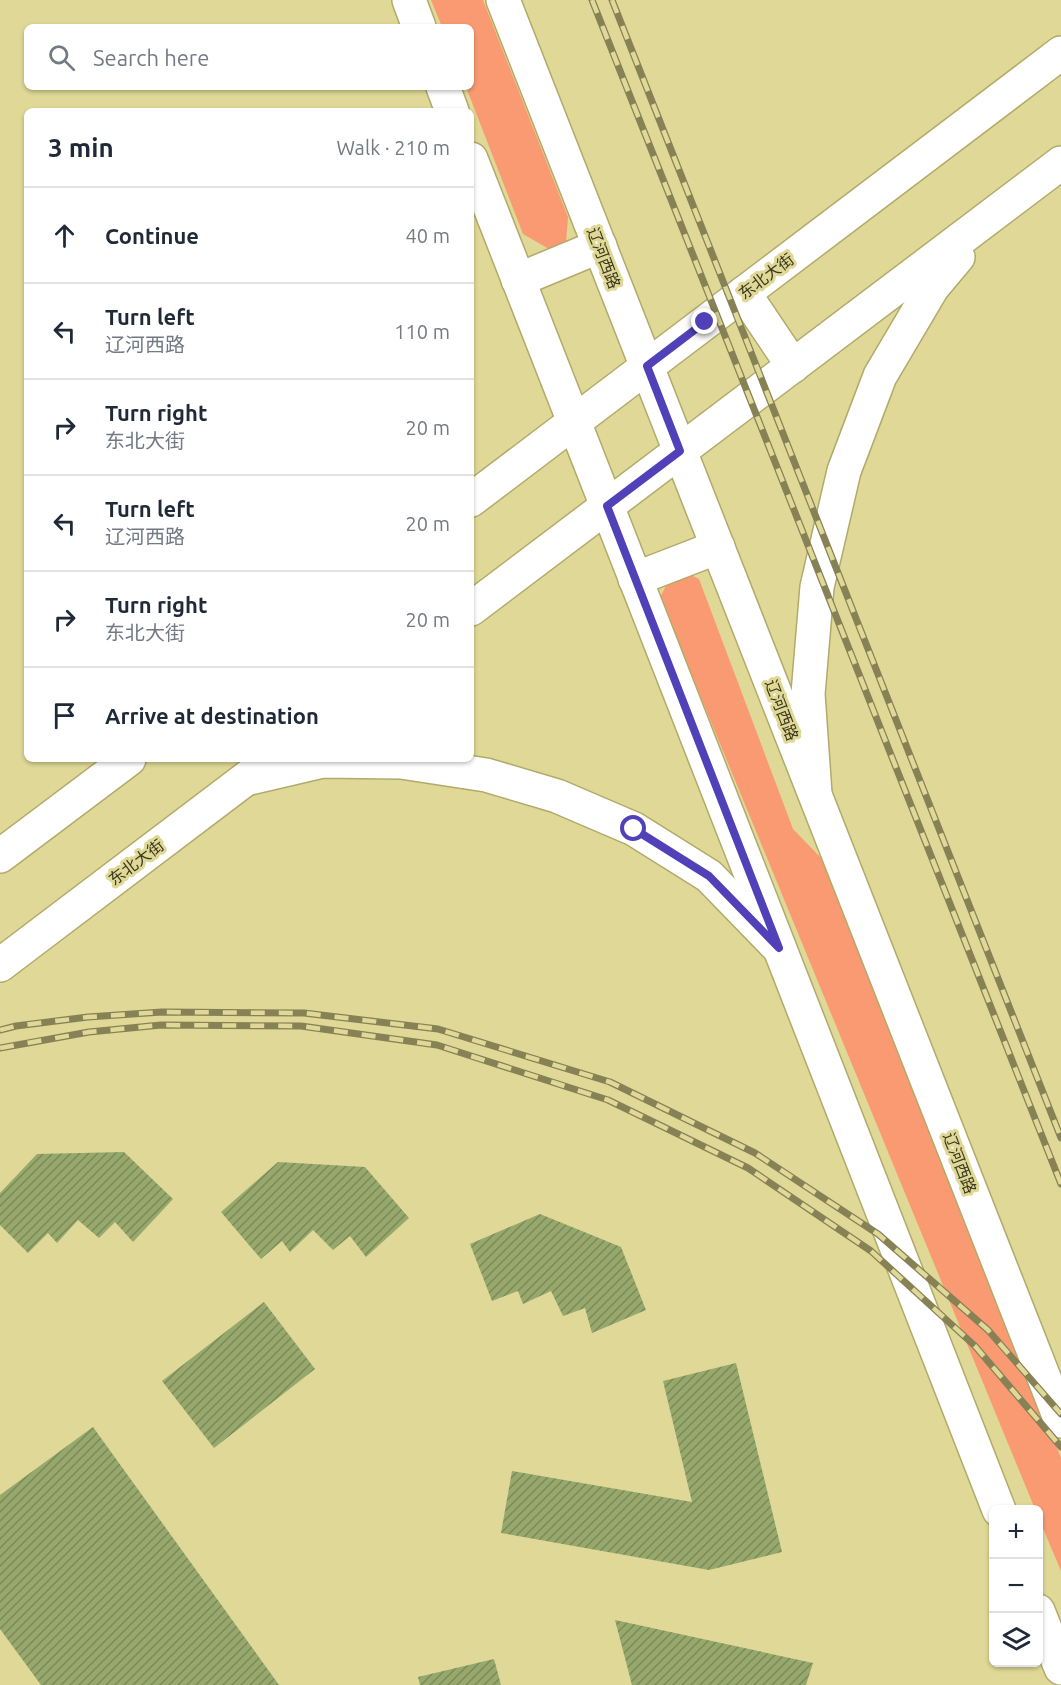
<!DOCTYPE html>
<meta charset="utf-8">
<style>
:root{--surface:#fff;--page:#f2f2f3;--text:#1f2937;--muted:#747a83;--line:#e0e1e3}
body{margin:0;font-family:Ubuntu,"Noto Sans SC",sans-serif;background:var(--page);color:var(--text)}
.controls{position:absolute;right:18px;bottom:18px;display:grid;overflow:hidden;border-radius:9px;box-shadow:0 2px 4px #0004}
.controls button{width:54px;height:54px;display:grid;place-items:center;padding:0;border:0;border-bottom:2px solid var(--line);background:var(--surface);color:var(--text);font:30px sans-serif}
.stop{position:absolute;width:18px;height:18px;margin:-14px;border:4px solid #5041b8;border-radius:50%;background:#fff}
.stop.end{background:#5041b8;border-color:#fff;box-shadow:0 2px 6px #0008}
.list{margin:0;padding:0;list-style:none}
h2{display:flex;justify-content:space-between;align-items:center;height:78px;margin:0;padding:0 24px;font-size:26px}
h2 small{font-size:20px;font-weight:400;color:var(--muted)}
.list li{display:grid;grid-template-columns:39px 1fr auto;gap:18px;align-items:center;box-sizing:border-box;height:96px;padding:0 24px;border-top:2px solid var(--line)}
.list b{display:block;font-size:22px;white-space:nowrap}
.list p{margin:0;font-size:20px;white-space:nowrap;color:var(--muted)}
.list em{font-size:20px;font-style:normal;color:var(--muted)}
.icon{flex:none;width:33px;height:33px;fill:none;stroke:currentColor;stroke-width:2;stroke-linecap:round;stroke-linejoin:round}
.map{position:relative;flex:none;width:1061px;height:1685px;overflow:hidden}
.search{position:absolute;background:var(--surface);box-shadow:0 2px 4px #0004;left:24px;top:24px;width:450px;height:66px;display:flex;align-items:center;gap:15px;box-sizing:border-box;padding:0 21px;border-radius:9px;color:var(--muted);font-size:22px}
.panel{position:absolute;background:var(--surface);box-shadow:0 2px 4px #0004;left:24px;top:108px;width:450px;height:654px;border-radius:9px}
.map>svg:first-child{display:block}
</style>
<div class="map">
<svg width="1061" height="1685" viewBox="0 0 1061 1685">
<defs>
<pattern id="building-hatch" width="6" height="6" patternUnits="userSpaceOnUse" patternTransform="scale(1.5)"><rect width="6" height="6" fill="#96a86c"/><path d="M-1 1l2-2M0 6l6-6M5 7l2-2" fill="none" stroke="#7c8a58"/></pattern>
</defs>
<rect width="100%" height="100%" fill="#dfd896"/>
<!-- green -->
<g fill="#fa9a73">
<polygon points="431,0 483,0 568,217 566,242 549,249 523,234 466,87 471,87 471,27 442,27"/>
<polygon points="685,572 699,579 793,829 825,862 1061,1458 1061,1571 1039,1519 1038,1510 1035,1509 660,598 670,577"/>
</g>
<!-- building -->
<g fill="url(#building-hatch)">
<polygon points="124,1152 173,1199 133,1242 115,1222 99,1238 78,1220 57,1243 48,1233 28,1253 0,1225 0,1193 37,1154"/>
<polygon points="278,1162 365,1167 409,1218 366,1257 350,1236 333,1250 313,1230 290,1252 282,1241 261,1259 221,1212"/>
<polygon points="540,1214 621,1247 646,1310 592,1333 585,1308 563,1316 551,1291 523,1304 518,1291 492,1301 470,1244"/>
<polygon points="264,1302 315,1369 214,1448 162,1381"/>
<polygon points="736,1363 782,1552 709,1570 501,1533 512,1471 692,1502 663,1381"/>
<polygon points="93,1427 279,1685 41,1685 0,1629 0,1495"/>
<polygon points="615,1620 813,1663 806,1685 632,1685"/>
<polygon points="494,1659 501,1685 420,1685 418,1677"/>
</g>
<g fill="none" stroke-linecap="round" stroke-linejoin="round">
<defs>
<g id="secondary">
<polyline points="680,451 1061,1421"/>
<polyline points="607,506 999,1510"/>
<polyline points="635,579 718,547"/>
<polyline points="1038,1611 1061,1668"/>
</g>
<g id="primary">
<polyline points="409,0 419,27"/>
<polyline points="503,0 680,451"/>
<polyline points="443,87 452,111"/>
<polyline points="471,159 607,506"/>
<polyline points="518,280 600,246"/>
<polyline points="744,293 793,366"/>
<polyline points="471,500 1061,53"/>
<polyline points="471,609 1061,163"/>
<polyline points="246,779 323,761 401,762 486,775 557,796 634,829 709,876 779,948"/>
<polyline points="815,794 808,694 817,587 844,471 880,376 932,288 958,257"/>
<polyline points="0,856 129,759"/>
<polyline points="0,965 264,765"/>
</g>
</defs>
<!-- secondary casing -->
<use href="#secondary" stroke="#b2aa6a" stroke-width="36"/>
<!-- primary casing -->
<use href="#primary" stroke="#b2aa6a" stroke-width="36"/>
<!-- secondary -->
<use href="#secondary" stroke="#fff" stroke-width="33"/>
<!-- primary -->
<use href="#primary" stroke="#fff" stroke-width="33"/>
<defs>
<g id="rail">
<polyline points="592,0 1061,1184"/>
<polyline points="612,0 1061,1138"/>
<polyline points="0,1030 16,1026 88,1017 162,1012 304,1013 438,1029 610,1082 755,1153 878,1234 988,1330 1061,1414"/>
<polyline points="0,1048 89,1032 161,1025 301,1026 437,1045 608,1100 748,1168 871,1251 975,1346 1061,1447"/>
</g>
</defs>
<!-- rail casing -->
<use href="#rail" stroke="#878256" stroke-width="7"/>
<!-- rail -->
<use href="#rail" stroke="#dfd896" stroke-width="4.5" stroke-dasharray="14" stroke-linecap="butt"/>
</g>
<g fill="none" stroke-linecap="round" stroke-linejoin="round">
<!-- route -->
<polyline stroke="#5041b8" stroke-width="8" points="634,829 709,876 779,948 607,506 680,451 647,366 705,322"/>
</g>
<g text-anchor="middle" stroke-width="6" stroke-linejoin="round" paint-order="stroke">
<!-- street labels -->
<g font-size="16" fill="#3b381e" stroke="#dfd896">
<text transform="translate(604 258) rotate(69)" y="6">辽河西路</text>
<text transform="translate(766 276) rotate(-37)" y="6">东北大街</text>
<text transform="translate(782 710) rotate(69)" y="6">辽河西路</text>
<text transform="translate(136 862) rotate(-37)" y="6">东北大街</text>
<text transform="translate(960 1163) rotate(69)" y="6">辽河西路</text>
</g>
</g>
</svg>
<div class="controls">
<button>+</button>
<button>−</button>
<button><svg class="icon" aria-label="layers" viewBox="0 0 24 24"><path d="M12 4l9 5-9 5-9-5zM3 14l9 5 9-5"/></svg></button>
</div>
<div class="stop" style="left:634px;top:829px"></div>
<div class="stop end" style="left:705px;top:322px"></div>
<div class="search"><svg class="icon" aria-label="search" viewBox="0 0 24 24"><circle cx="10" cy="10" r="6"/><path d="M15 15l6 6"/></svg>Search here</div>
<section class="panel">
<h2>3 min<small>Walk · 210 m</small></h2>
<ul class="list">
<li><svg class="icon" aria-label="ahead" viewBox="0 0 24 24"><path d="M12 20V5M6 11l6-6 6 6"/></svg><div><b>Continue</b></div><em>40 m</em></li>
<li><svg class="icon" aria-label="left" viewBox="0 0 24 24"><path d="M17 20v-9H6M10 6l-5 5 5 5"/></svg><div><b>Turn left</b><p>辽河西路</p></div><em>110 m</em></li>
<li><svg class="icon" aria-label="right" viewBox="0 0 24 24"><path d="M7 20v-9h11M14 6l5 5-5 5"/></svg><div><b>Turn right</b><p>东北大街</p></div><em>20 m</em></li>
<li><svg class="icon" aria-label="left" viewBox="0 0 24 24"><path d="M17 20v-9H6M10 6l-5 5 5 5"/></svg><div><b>Turn left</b><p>辽河西路</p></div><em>20 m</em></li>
<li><svg class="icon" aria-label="right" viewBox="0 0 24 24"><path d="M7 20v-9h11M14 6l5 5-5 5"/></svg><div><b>Turn right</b><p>东北大街</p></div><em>20 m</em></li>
<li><svg class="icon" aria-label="arrive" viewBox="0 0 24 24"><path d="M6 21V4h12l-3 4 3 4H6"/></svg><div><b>Arrive at destination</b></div></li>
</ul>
</section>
</div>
